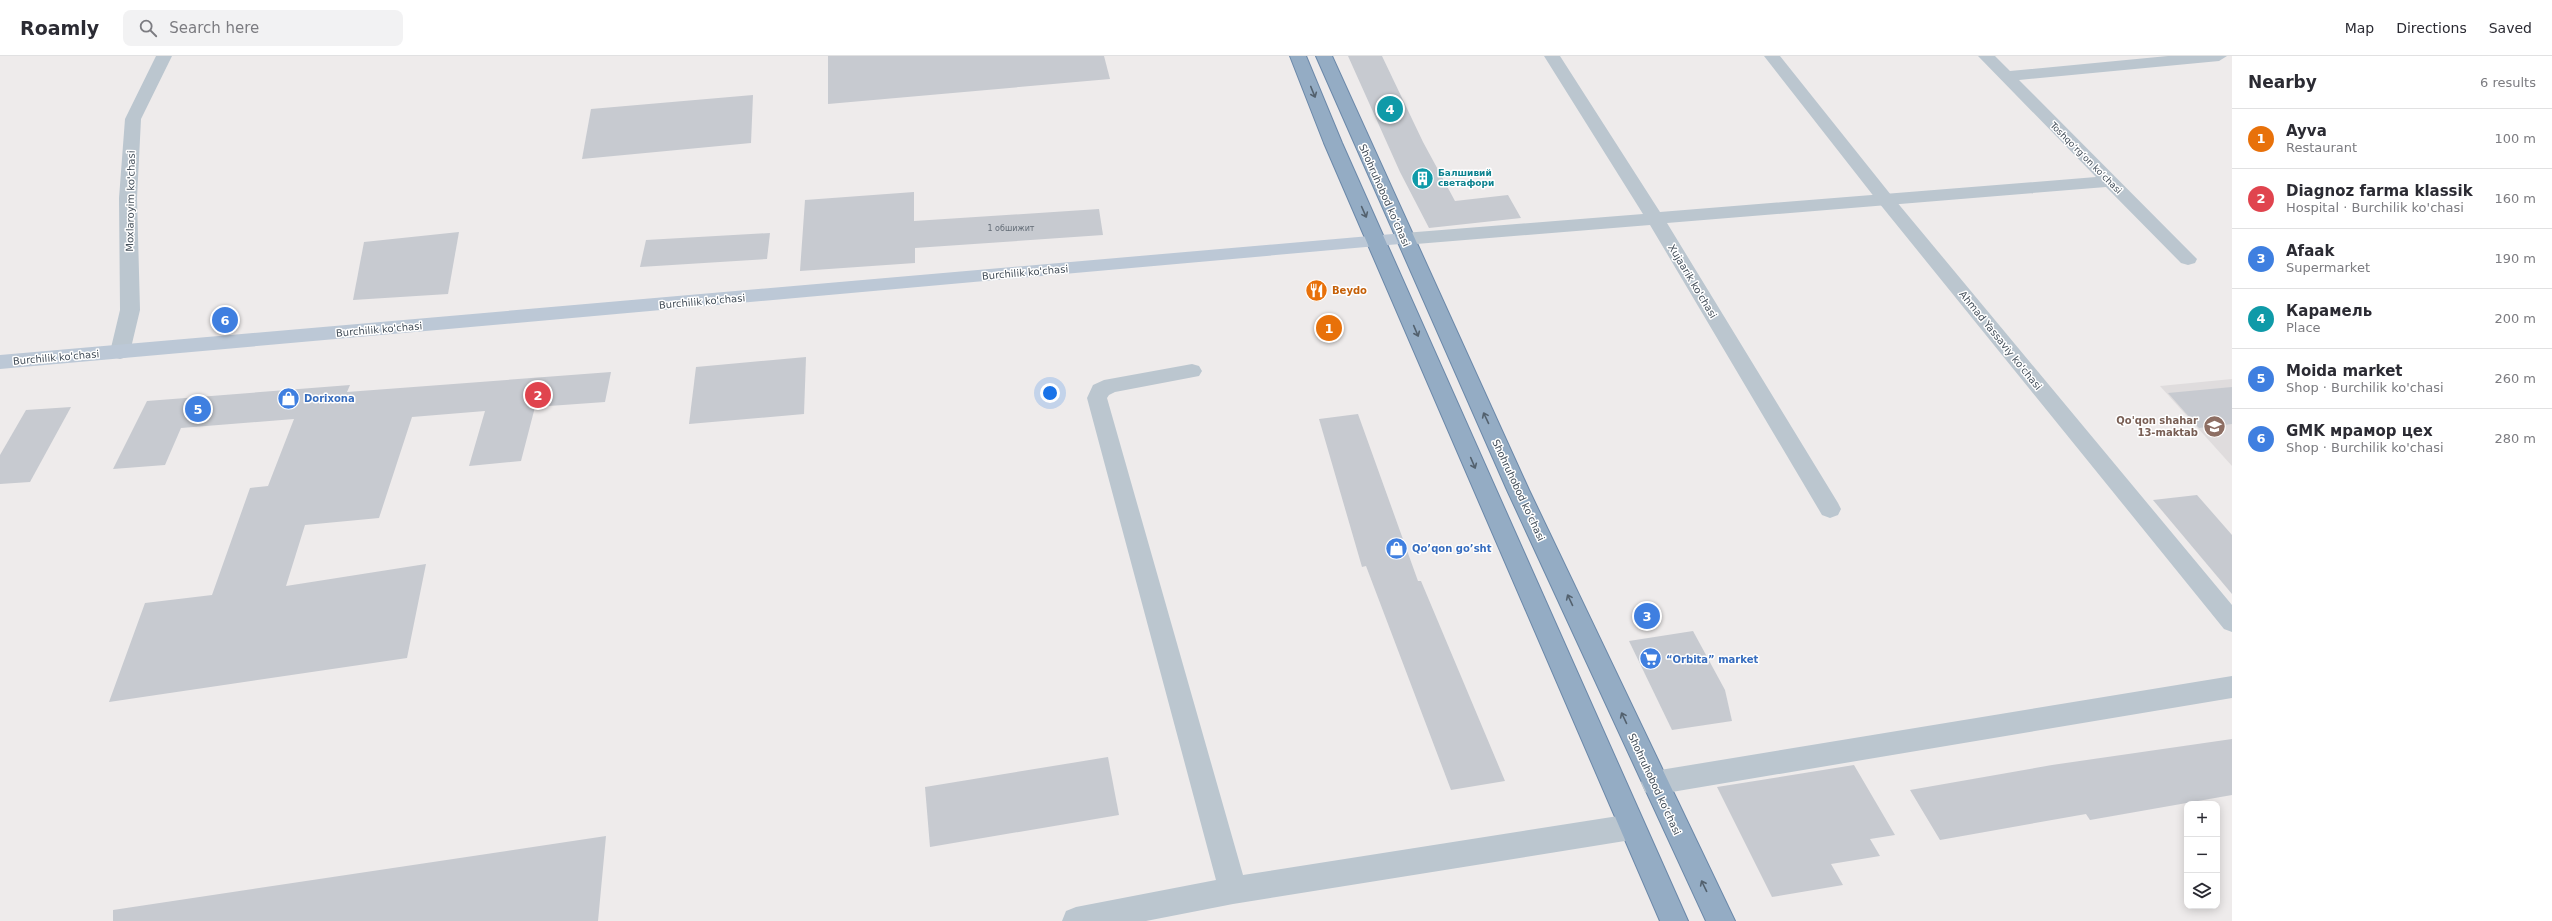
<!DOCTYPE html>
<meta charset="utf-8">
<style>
:root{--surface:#fff;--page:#f2f2f3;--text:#2b2b33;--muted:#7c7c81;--line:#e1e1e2;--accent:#7c3aed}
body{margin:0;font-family:"DejaVu Sans",sans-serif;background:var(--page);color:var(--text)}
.controls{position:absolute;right:12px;bottom:12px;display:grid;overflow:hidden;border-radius:8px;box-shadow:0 2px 10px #0003}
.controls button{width:36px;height:36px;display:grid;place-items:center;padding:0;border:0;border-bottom:1px solid var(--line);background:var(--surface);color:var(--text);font:20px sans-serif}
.you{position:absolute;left:1050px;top:337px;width:14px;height:14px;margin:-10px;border:3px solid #fff;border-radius:50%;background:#1a73e8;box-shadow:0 0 0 6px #1a73e833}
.badge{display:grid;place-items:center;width:26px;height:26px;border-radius:50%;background:var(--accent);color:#fff;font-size:13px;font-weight:700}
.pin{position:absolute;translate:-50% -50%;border:2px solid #fff;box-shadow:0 1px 4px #0006}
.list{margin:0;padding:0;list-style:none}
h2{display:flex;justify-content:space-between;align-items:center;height:52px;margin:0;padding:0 16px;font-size:17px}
h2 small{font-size:13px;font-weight:400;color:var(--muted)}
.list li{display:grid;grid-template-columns:26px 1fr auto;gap:12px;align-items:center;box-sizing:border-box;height:60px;padding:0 16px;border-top:1px solid var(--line)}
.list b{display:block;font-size:15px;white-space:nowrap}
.list p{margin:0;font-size:13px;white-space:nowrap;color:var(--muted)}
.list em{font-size:13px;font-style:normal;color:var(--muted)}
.icon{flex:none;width:22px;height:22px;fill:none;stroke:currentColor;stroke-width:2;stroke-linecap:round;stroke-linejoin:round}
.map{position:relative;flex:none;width:2232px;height:865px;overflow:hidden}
header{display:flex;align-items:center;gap:24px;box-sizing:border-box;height:56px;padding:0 20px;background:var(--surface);border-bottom:1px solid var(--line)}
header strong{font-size:19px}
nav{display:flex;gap:22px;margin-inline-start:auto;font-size:14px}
.search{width:280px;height:36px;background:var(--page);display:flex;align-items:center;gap:10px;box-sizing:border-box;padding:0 14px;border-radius:8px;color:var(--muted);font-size:15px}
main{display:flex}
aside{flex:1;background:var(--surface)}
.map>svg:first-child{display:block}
</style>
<header>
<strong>Roamly</strong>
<div class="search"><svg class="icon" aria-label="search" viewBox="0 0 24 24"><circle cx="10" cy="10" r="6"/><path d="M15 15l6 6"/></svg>Search here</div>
<nav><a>Map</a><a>Directions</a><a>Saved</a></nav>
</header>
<main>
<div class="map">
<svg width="2232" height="865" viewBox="0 0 2232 865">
<rect width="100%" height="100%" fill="#eeebeb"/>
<!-- education -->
<polygon fill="#dfdcdd" points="2232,323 2232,410 2160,330"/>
<!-- building -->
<g fill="#c7cad0">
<polygon points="828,0 1104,0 1110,23 828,48"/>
<polygon points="1348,0 1382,0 1423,86 1455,145 1508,139 1521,162 1429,172 1400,116"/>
<polygon points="753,39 751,87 582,103 591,53"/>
<polygon points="914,136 914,165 1099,153 1103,179 915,192 915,207 800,215 805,144"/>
<polygon points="459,176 448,238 353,244 364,186"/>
<polygon points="770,177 767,203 640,211 646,184"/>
<polygon points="806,301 804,358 689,368 696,311"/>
<polygon points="611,316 605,346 535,351 521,405 469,410 485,355 412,361 379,462 305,469 286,530 426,508 407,602 109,646 145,547 212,539 250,432 268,430 294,363 181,372 165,409 113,413 147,345 350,329 347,336"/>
<polygon points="2232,331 2232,368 2199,372 2168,337"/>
<polygon points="71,351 30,426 0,428 0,399 26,354"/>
<polygon points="1358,358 1418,525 1421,525 1505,725 1451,734 1366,510 1362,511 1319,363"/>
<polygon points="2197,439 2232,479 2232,538 2153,444"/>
<polygon points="1693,575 1725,634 1732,665 1672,674 1629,585"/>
<polygon points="2232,683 2232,739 2090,764 2086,758 1940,784 1910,734 2052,709"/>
<polygon points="1108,701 1119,759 930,791 925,731"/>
<polygon points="1854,709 1895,779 1870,783 1880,800 1831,808 1843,829 1772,841 1717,731"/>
<polygon points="606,780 598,865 113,865 113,854"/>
</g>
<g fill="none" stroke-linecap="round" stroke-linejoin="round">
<defs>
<g id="trunk">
<polygon points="1290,0 1306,0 1342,87 1688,865 1660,865 1324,87"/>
<polygon points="1316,0 1332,0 1529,434 1735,865 1706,865 1507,434"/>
</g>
</defs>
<!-- trunk casing -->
<use href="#trunk" stroke="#6b88a9" stroke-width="2"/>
<!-- minor -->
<g fill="#bbc6cf" fill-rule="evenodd">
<polygon points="156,0 172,0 141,63 137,142 140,254 130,296 127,301 120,303 113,301 110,296 120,254 119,142 125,63"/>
<polygon points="1544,0 1560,0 1660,156 2096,121 1978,0 1995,0 2010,15 2168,0 2227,0 2219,5 2019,24 2197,203 2195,207 2188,209 2181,207 2106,131 1667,167 1838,447 1841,453 1838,459 1830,462 1822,459 1650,169 1404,189 1397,187 1395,183 1397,179 1404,177 1643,158"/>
<polygon points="1192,308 1199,310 1202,315 1199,320 1115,336 1109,339 1107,342 1243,819 1631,758 1640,762 1644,771 1640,780 1631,784 1233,848 1146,865 1062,865 1066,855 1076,851 1216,824 1087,342 1093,329 1104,324"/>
<polygon points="2232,620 2232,642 1654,739 1645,736 1641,727 1645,718 1654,715"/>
</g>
<!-- tertiary -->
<polygon fill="#bbc6cf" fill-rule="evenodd" points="1764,0 1780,0 1891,139 2232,549 2232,576 2224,573 1879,147"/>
<!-- secondary -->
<polygon fill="#bcc8d6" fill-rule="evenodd" points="1404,177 1411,179 1413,183 1411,187 0,313 0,299"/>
<!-- trunk -->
<use href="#trunk" fill="#94acc4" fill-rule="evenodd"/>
</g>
<!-- one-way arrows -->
<defs><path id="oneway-shaft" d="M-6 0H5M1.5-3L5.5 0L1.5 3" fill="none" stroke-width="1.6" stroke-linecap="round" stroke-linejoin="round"/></defs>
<g stroke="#53616e">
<use href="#oneway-shaft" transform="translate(1313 36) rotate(68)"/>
<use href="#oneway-shaft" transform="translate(1364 156) rotate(66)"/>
<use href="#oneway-shaft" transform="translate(1416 275) rotate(67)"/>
<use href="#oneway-shaft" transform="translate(1486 362) rotate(-115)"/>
<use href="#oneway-shaft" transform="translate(1473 407) rotate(67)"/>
<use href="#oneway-shaft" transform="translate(1570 544) rotate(-115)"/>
<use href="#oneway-shaft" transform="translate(1624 662) rotate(-115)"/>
<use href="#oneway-shaft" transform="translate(1704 830) rotate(-116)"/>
</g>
<!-- icons -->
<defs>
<symbol id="building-disc" viewBox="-11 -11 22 22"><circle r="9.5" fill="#0f9aa8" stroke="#fff"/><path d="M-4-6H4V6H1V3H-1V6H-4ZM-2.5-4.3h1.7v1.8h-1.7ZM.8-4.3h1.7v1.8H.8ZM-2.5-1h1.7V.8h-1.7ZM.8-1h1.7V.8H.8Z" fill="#fff"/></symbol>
<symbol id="restaurant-disc" viewBox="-11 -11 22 22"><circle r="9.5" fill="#e8710a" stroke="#fff"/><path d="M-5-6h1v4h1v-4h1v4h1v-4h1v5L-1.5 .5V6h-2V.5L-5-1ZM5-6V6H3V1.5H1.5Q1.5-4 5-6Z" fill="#fff"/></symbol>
<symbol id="shop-disc" viewBox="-11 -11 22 22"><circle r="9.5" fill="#3f7fe0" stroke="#fff"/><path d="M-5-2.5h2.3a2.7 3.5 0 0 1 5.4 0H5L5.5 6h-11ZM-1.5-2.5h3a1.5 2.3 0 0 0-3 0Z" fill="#fff"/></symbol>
<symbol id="school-disc" viewBox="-11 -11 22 22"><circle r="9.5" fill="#8d6e63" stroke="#fff"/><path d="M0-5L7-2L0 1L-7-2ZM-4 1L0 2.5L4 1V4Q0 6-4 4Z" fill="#fff"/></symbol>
<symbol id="supermarket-disc" viewBox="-11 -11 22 22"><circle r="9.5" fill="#3f7fe0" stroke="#fff"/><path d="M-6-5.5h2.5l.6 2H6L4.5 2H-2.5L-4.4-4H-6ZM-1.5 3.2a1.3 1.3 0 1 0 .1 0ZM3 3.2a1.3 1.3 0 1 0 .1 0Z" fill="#fff"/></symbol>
</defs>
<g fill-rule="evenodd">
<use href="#building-disc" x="1410" y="110" width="25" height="25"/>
<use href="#restaurant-disc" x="1304" y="222" width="25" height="25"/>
<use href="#shop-disc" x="276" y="330" width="25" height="25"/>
<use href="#school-disc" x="2202" y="358" width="25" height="25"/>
<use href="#shop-disc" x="1384" y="480" width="25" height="25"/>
<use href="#supermarket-disc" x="1638" y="590" width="25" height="25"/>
</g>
<g text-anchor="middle" stroke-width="3" stroke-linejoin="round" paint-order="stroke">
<!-- number labels -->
<g font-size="8" fill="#646d77">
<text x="1011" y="175">1 обшижит</text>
</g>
<!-- far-street labels -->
<g font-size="9" fill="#434e59" stroke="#fff">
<text transform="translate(2086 102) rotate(45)" y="3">Toshqoʻrgʻon koʻchasi</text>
</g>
<!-- far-culture labels -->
<g font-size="9" font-weight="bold" fill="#0d838f" stroke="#fff" text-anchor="start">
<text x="1438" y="120">Балшивий<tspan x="1438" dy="10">светафори</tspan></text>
</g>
<!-- street labels -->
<g font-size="10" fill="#434e59" stroke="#fff">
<text transform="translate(1385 139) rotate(66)" y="4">Shohruhobod koʻchasi</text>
<text transform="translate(130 145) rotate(-89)" y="4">Moxlaroyim ko'chasi</text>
<text transform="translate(1025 216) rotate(-5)" y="4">Burchilik ko'chasi</text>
<text transform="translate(1693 225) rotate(59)" y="4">Xujaarik ko'chasi</text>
<text transform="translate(702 245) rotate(-5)" y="4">Burchilik ko'chasi</text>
<text transform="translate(379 273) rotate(-5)" y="4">Burchilik ko'chasi</text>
<text transform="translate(2001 284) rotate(51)" y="4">Ahmad Yassaviy ko'chasi</text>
<text transform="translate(56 301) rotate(-5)" y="4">Burchilik ko'chasi</text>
<text transform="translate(1519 434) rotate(65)" y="4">Shohruhobod koʻchasi</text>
<text transform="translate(1655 728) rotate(65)" y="4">Shohruhobod koʻchasi</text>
</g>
<!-- food labels -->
<g font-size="10" font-weight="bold" fill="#c56008" stroke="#fff" text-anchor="start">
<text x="1332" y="238">Beydo</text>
</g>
<!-- shop labels -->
<g font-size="10" font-weight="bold" fill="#366cbe" stroke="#fff" text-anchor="start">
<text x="304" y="346">Dorixona</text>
<text x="1412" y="496">Qo’qon go’sht</text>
<text x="1666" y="607">“Orbita” market</text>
</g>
<!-- education labels -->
<g font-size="10" font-weight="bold" fill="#785e54" stroke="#fff" text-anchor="end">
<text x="2198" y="368">Qo'qon shahar<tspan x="2198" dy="12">13-maktab</tspan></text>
</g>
</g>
</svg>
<div class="controls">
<button>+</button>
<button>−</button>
<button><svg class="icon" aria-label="layers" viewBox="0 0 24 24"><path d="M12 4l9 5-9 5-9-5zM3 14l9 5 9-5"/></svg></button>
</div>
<div class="you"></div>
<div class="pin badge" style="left:1329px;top:272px;background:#e8710a">1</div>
<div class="pin badge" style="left:538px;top:339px;background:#e0444e">2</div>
<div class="pin badge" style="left:1647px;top:560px;background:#3f7fe0">3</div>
<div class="pin badge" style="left:1390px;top:53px;background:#0f9aa8">4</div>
<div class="pin badge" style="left:198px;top:353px;background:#3f7fe0">5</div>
<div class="pin badge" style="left:225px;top:264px;background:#3f7fe0">6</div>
</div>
<aside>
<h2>Nearby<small>6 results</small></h2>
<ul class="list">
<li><span class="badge" style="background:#e8710a">1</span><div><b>Ayva</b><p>Restaurant</p></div><em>100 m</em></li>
<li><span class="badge" style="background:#e0444e">2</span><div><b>Diagnoz farma klassik</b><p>Hospital · Burchilik ko'chasi</p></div><em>160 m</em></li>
<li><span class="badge" style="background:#3f7fe0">3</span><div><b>Afaak</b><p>Supermarket</p></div><em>190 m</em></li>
<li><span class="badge" style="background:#0f9aa8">4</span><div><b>Карамель</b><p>Place</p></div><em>200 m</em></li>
<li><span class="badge" style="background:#3f7fe0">5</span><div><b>Moida market</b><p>Shop · Burchilik ko'chasi</p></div><em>260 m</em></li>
<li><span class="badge" style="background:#3f7fe0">6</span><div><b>GMK мрамор цех</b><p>Shop · Burchilik ko'chasi</p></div><em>280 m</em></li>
</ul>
</aside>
</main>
